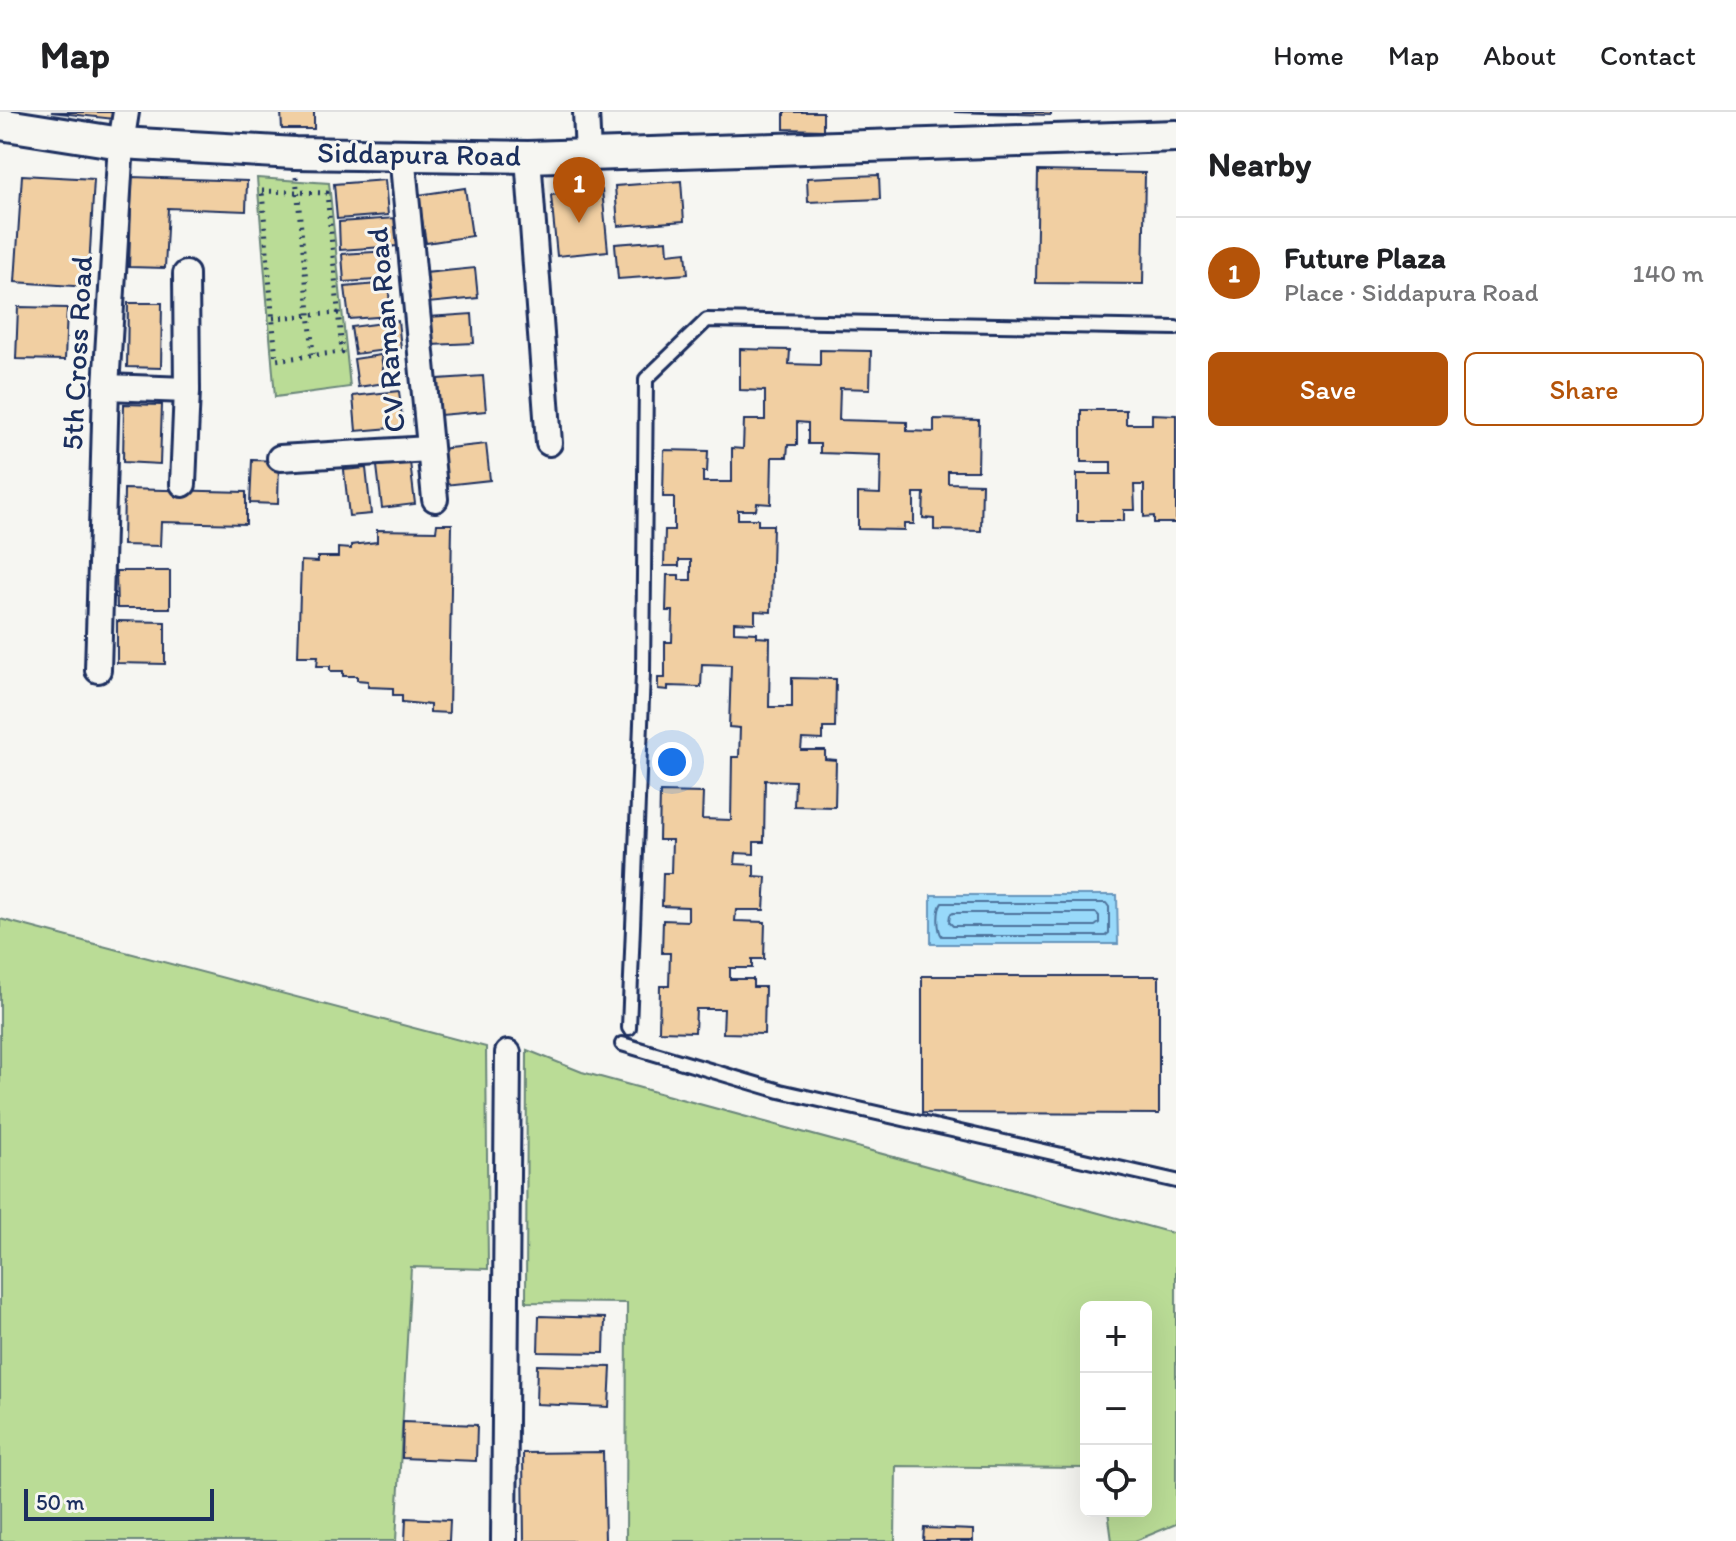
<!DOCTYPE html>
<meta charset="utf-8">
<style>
:root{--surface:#fff;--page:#f6f6f6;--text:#202124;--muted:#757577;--line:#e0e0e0;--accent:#b45309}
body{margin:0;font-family:Itim,sans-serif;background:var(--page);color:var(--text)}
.controls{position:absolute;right:24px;bottom:24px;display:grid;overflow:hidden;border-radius:12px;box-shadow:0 8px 32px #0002}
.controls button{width:72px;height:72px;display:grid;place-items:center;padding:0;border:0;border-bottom:2px solid var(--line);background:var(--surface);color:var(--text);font:40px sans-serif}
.scale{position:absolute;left:24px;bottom:20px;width:190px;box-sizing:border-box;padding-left:8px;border:4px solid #1b2f5e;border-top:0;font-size:22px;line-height:28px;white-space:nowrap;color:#1b2f5e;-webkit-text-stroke:6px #f6f6f2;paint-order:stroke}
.you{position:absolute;left:672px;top:650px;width:28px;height:28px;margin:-20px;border:6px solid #fff;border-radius:50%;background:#1a73e8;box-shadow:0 0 0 12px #1a73e833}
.badge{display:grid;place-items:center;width:52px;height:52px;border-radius:50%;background:var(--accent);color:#fff;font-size:26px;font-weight:700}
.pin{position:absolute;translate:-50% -66px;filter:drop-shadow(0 2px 4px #0008)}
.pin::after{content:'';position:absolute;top:42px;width:28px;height:24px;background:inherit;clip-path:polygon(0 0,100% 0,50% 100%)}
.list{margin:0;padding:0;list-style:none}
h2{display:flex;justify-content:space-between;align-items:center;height:104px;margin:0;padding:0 32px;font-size:34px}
h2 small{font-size:26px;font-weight:400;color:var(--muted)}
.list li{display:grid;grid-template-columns:52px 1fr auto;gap:24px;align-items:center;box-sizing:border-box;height:112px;padding:0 32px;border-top:2px solid var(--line)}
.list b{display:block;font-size:30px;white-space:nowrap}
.list p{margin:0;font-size:26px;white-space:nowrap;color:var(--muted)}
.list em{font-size:26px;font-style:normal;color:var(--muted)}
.actions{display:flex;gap:16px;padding:24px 32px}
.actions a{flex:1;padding:18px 0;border:2px solid var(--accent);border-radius:12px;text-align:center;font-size:28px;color:var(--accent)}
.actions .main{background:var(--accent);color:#fff}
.icon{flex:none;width:44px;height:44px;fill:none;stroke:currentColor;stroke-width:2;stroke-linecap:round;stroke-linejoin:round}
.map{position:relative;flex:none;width:1176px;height:1429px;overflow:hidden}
header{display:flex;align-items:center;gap:48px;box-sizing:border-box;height:112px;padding:0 40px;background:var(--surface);border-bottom:2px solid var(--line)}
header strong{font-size:38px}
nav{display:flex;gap:44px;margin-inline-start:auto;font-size:28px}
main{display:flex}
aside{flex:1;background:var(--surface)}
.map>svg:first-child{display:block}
</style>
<header>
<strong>Map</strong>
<nav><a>Home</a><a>Map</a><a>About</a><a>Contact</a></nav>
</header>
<main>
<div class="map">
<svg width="1176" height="1429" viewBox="0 0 1176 1429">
<rect width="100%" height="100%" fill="#f6f6f2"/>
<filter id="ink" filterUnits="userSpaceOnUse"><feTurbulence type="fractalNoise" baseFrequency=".0125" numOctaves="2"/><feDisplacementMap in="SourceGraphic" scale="16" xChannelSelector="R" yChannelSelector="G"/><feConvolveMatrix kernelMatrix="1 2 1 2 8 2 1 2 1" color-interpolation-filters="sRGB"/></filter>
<g filter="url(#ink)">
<!-- green -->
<g fill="#badc96" stroke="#6a867a" stroke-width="2">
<polygon points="257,66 329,71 350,275 275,285"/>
<polygon points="0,807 486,935 488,1157 411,1155 396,1429 0,1429"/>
<polygon points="527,938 582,960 1176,1122 1176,1412 1135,1429 1112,1429 1108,1399 1146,1399 1146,1195 1086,1195 1086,1356 896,1354 895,1429 626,1429 627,1191 526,1190"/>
</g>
<!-- water -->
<polygon fill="#98d9fa" stroke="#6695bc" stroke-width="2" points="931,783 1117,783 1118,832 931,832"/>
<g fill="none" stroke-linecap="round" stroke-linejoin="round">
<!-- shore -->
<g stroke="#4d739c" stroke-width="2">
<path d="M942,791H1106L1109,795V821L1105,824H942C937,818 937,797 942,791Z"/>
<polygon points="953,801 1096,801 1099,804 1099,811 1095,814 953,814 949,810 950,803"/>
</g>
</g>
<!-- building -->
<g fill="#f1cfa2" stroke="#1b2f5e" stroke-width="2">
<polygon points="51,0 115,0 114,7"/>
<polygon points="281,0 314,0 314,17 282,17"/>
<polygon points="784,0 823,0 823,18 784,17"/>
<polygon points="954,0 1051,0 1051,3"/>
<polygon points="1038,59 1145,61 1143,172 1036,171"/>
<polygon points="22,63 94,67 88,175 15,170"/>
<polygon points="879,63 880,87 808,90 807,66"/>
<polygon points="132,65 247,69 246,99 168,96 165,156 129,155"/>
<polygon points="385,68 388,103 337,107 334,72"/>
<polygon points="681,69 684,109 618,114 615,74"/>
<polygon points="465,76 472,124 426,131 418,83"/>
<polygon points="602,78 608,139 557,144 551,83"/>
<polygon points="396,106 398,134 340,138 339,110"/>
<polygon points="667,128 668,142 686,140 688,162 618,167 615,132"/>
<polygon points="390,139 391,167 344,170 342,142"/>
<polygon points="475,156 478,186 428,191 425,161"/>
<polygon points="388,171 391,204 349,207 345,175"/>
<polygon points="128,191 162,191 161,256 127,255"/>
<polygon points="18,195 67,196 65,248 16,247"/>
<polygon points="472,202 474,231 431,233 429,205"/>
<polygon points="398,209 401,236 355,242 351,215"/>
<polygon points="740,237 790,238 789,252 820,253 820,238 871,239 870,277 840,276 839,308 907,310 907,319 934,320 934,307 979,308 978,359 948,359 948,371 982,372 981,419 934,418 934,407 923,406 924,381 914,381 914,412 904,412 904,418 858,417 858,381 880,382 881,343 820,341 820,332 808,332 808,311 797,310 797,333 788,333 787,345 772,345 771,392 757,391 756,398 738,398 738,407 758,407 758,413 773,413 771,500 755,499 755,511 734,510 734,520 757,521 757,525 770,526 769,595 792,595 792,566 836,567 835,616 823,616 823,628 802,627 801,638 825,638 825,647 836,648 835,695 794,694 795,669 765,668 764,730 754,730 754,742 736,741 735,752 754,753 754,764 766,765 764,798 736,798 735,809 765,810 764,847 752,847 752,856 730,856 730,867 753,867 753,875 765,875 764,922 723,921 724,897 696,897 695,920 659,919 660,874 669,874 670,841 662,841 663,808 688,809 688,795 662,794 663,761 671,761 672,728 659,728 660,680 703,681 702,707 731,708 732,645 739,645 740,616 729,615 731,553 702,552 701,575 668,574 668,578 658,577 658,566 665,566 665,530 672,530 673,499 666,499 667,463 679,463 679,468 691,468 691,448 679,448 679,454 664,454 665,418 674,418 674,385 663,385 664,338 708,339 707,360 703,360 703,370 732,370 732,336 743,337 744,308 765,308 765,279 740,278"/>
<polygon points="381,243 385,271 358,275 354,247"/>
<polygon points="483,264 486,299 440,303 438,267"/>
<polygon points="399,279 403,315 356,319 353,284"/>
<polygon points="124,292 162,293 160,352 123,350"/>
<polygon points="1081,298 1126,298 1126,312 1152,312 1152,302 1176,303 1176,411 1154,411 1154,404 1144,405 1144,373 1134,373 1135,398 1124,398 1124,409 1077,409 1077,362 1111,362 1111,350 1081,350"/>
<polygon points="486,332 490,368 445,373 440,337"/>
<polygon points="252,348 279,349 278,392 250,391"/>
<polygon points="410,350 415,392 382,396 377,354"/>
<polygon points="366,356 371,402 349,404 344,358"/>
<polygon points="124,377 246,380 246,412 161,410 160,434 123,433"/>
<polygon points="437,412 452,412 449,601 430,600 430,593 402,590 402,583 393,583 393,576 368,575 368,569 357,568 357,564 343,564 343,559 330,559 330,554 317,554 318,544 298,544 301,449 318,450 318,445 338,445 338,436 351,437 351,433 377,430 377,418 436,419"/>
<polygon points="116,459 170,459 170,496 117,496"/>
<polygon points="117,509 165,510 165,552 117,551"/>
<polygon points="922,864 1159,864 1159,1002 922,1001"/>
<polygon points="539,1204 605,1206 604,1241 538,1240"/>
<polygon points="537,1253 611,1255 609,1295 536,1292"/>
<polygon points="403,1310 477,1313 476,1349 402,1346"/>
<polygon points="603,1340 605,1429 524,1429 523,1341"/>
<polygon points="406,1406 450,1408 449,1429 405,1429"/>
<polygon points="924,1416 973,1418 973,1429 923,1429"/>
</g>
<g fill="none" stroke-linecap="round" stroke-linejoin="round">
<defs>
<g id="service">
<polyline points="629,916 643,561 646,267 707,208 1176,216"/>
<polyline points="622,932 780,979 1176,1069"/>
</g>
<g id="minor">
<polyline points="586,0 588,42"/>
<polyline points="402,42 435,387"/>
<polyline points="528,45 549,331"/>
<polyline points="106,275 187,278"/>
<polyline points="280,346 429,337"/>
<polyline points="183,372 187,278 186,162"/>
<polyline points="98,558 106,275 121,31 126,0"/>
<polyline points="504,1429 508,941"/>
</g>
<polyline id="tertiary" points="0,12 121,31 295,41 528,45 1176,24"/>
</defs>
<!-- service casing -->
<use href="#service" stroke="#1b2f5e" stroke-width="18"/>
<!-- minor casing -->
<use href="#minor" stroke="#1b2f5e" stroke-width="30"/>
<!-- tertiary casing -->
<use href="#tertiary" stroke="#1b2f5e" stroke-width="36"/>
<!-- path -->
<g stroke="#1b2f5e" stroke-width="5" stroke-dasharray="2 6" stroke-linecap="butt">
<polyline points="296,65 313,242"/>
<polygon points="262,79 327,81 342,240 276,248"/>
<polyline points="273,206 339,201"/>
</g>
<!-- service -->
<use href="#service" stroke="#f6f6f2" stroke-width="12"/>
<!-- minor -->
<use href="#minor" stroke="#f6f6f2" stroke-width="24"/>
<!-- tertiary -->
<use href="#tertiary" stroke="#f6f6f2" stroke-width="30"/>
</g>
</g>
<g text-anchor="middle" stroke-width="6" stroke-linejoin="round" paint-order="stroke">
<!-- street labels -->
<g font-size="30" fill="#1b2f5e" stroke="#f6f6f2">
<text transform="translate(419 42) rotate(1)" y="10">Siddapura Road</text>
<text transform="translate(386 218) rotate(-95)" y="10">CV Raman Road</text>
<text transform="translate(77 241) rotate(-87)" y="10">5th Cross Road</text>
</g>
</g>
</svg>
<div class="controls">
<button>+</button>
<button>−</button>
<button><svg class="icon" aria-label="locate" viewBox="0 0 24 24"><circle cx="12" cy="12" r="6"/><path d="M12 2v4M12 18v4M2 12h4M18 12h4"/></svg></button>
</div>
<div class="scale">50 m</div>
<div class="you"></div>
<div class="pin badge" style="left:579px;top:111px">1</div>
</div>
<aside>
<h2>Nearby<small></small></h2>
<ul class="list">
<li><span class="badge">1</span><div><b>Future Plaza</b><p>Place · Siddapura Road</p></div><em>140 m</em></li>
</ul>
<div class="actions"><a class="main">Save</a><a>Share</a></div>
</aside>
</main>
